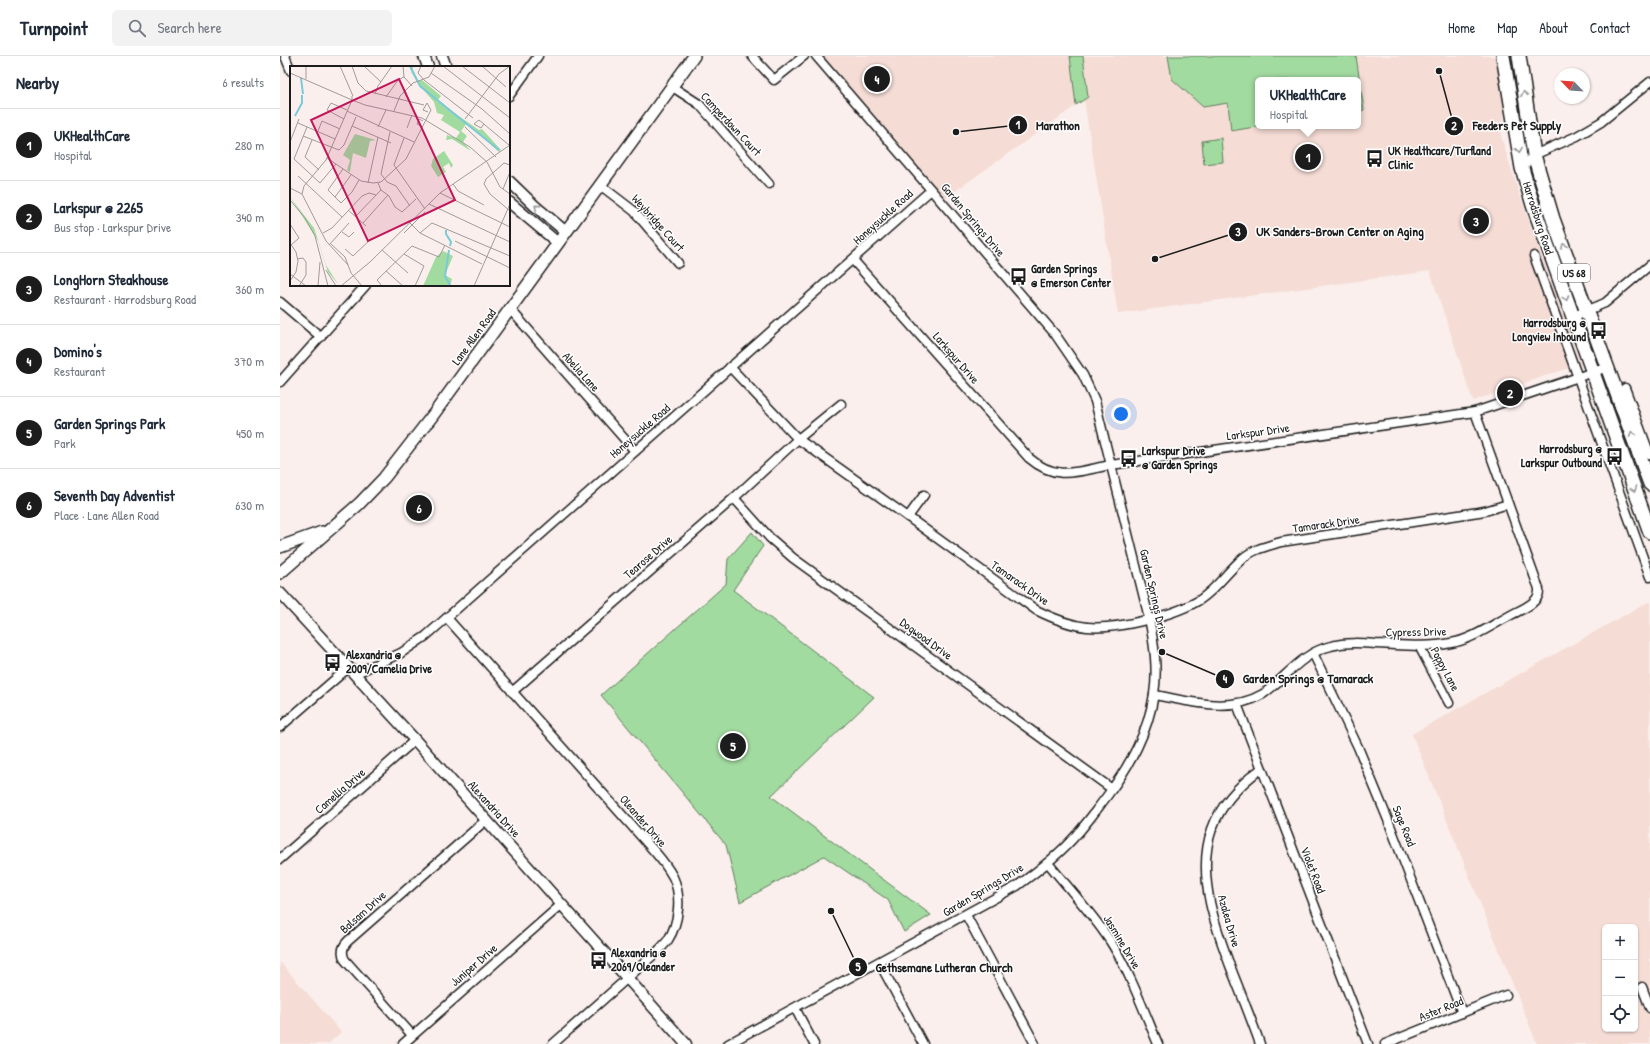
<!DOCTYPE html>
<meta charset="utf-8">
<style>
:root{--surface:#fff;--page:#f2f2f3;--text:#1f2937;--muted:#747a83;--line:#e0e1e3;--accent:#1c1c1c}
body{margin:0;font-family:"Patrick Hand",sans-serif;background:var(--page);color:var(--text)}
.controls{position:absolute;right:12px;bottom:12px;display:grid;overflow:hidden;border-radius:6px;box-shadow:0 1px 3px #0004}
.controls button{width:36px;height:36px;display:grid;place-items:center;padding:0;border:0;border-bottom:1px solid var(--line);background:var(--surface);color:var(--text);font:20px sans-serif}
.compass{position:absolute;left:1274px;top:12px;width:36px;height:36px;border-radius:50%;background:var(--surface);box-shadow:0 1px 3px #0004;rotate:295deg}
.you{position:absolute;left:841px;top:358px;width:14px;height:14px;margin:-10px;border:3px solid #fff;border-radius:50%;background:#1a73e8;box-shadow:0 0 0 6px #1a73e833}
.badge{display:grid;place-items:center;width:26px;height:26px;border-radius:50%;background:var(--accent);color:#fff;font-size:13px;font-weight:700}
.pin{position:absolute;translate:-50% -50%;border:2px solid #fff;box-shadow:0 1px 4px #0006}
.popup{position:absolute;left:975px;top:21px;width:106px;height:52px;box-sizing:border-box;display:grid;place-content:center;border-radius:6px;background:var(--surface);filter:drop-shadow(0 1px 3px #0005);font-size:13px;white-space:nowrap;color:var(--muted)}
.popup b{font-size:15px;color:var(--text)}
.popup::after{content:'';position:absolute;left:50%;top:100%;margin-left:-8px;border:8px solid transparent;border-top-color:var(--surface)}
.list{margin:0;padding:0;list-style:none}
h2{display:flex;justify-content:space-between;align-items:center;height:52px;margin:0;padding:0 16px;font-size:17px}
h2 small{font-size:13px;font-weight:400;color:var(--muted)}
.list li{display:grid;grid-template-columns:26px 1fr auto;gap:12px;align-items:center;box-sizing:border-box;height:72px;padding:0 16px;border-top:1px solid var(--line)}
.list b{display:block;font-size:15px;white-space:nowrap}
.list p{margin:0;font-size:13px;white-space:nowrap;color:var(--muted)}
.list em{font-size:13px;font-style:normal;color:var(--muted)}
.icon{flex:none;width:22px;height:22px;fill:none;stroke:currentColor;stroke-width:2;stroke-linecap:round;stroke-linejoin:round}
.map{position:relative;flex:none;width:1370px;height:988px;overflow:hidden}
header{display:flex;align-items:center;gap:24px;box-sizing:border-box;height:56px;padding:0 20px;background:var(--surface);border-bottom:1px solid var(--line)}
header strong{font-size:19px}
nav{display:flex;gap:22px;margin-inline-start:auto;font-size:14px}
.search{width:280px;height:36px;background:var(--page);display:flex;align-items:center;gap:10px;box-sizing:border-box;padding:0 14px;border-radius:6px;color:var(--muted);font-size:15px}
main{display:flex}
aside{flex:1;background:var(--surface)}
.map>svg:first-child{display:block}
</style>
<header>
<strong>Turnpoint</strong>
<div class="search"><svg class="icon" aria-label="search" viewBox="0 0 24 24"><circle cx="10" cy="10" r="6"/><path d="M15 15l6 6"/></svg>Search here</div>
<nav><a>Home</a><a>Map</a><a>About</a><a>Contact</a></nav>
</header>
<main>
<aside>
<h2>Nearby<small>6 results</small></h2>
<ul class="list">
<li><span class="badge">1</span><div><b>UKHealthCare</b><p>Hospital</p></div><em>280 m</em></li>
<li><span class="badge">2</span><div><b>Larkspur @ 2265</b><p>Bus stop · Larkspur Drive</p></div><em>340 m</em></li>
<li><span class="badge">3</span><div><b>LongHorn Steakhouse</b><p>Restaurant · Harrodsburg Road</p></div><em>360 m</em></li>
<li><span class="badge">4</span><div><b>Domino's</b><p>Restaurant</p></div><em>370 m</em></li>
<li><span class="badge">5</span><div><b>Garden Springs Park</b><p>Park</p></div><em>450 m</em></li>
<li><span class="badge">6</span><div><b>Seventh Day Adventist</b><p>Place · Lane Allen Road</p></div><em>630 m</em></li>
</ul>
</aside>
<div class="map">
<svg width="1370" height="988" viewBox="0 0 1370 988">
<rect width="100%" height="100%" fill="#faefec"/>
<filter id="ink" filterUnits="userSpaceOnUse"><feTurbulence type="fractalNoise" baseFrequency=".025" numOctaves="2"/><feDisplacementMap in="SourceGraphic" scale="8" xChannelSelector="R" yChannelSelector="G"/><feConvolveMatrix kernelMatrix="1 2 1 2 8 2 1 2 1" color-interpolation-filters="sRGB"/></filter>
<g filter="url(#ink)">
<!-- built -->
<g fill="#f5dcd5" fill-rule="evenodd">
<path d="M536,0H1232L1221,81L1240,140L1300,308L1193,345L1150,215L838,258L804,44L661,145ZM978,24H1078V70H978Z"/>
<path d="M1370,545V988H1257L1132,678ZM1325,871H1355V973H1325Z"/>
<polygon points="0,906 61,976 48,988 0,988"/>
</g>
<!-- green -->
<g fill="#a2dba0" stroke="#5f7c5e">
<polygon points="790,0 803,0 808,41 796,49"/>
<polygon points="888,0 1076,0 1084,54 1078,55 1078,24 978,24 978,70 981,70 951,75 948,47 923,51 892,23"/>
<polygon points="941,82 943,106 924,108 922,85"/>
<polygon points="472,476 483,490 453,534 594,641 491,740 651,859 624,876 608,844 544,800 460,846 446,789 321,639 446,528 448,503"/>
</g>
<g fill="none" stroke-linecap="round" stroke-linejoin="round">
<defs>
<g id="minor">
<polyline points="5,0 11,15"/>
<polyline points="472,0 494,24 524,0"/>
<polyline points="391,30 419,48 489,128"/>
<polyline points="229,40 258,0"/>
<polyline points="1242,112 1254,99 1297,80 1321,66 1370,26"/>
<polyline points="320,129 354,155 398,207"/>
<polyline points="1254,200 1370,521"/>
<path d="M573,204L749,402C777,426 798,415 831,409L1195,356L1328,311"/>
<polyline points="0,246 41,281"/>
<polyline points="230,253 355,395"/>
<polyline points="1292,261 1325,247 1370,209"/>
<path d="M450,311L518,383L628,461L756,554C772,562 789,569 807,571C836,574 897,559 921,543C937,532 948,515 962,503C973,493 988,490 1001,486L1205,455L1228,448"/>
<polyline points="0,326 86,229"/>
<polyline points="1345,332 1370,399"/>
<polyline points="454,442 490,482 513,502 832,733"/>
<polyline points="628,461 644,439"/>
<path d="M167,562L375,796C382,804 388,812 393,821C402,840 399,867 388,884C385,888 381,892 378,895L273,988"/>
<polyline points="1139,590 1169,647"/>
<polyline points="1033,597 1078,691 1108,764 1182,957"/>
<polyline points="74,618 121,597 146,580 651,134"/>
<polyline points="232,636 454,442 518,383 561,348"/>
<path d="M874,639C910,645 949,658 983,638C989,634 995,628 1001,623C1016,609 1030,595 1051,590C1066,586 1081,587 1096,588C1121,589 1146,592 1171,587C1191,584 1214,568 1231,559C1240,554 1260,547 1259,534C1259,530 1256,526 1255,522L1195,356"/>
<polyline points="957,648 1088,988"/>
<polyline points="0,671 68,612"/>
<polyline points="0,803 135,684"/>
<path d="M768,807C789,833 814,859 832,888C851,919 864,955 878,988"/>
<polyline points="686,859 755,988"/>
<polyline points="599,906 643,988"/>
<polyline points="1362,931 1370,952"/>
<polyline points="515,952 534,988"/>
<path d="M132,979L65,904C61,897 62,891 68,885L206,764"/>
<polyline points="123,988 282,848"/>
<path d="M448,988L737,830C758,815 780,798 797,778C808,766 817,753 827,740C850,709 868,677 874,638C878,613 874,587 869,562L815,345L803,319L775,278L536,0"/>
<path d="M980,988C972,965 963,943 954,920C937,876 915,820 932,773C941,748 960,728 981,713"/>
<polyline points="1105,988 1226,939"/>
</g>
<g id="tertiary">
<polyline points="144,0 148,11"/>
<polyline points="162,0 166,11"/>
<polyline points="229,125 255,150 286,176"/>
<polyline points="229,146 278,187"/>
<polyline points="0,537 135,684 406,988"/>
</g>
<g id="secondary">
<polyline points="0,491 42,476"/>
<polyline points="0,517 79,448 104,422 153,359 414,0"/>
</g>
<g id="primary">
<polyline points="1223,0 1242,112 1253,149 1370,476"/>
<polyline points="1239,0 1254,99 1273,163 1370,428"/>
</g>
</defs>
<!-- minor casing -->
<use href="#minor" stroke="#1c1c1c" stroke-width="11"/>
<!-- tertiary casing -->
<use href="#tertiary" stroke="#1c1c1c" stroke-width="13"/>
<!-- secondary casing -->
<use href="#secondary" stroke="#1c1c1c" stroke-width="14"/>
<!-- primary casing -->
<use href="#primary" stroke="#1c1c1c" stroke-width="16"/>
<!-- minor -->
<use href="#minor" stroke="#fff" stroke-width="8"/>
<!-- tertiary -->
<use href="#tertiary" stroke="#fff" stroke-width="10"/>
<!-- secondary -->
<use href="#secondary" stroke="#fff" stroke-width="11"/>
<!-- primary -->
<use href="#primary" stroke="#fff" stroke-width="13"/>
</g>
<!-- one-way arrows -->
<defs><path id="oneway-chevron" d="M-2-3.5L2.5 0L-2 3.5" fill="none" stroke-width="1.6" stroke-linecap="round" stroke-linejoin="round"/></defs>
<g stroke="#999">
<use href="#oneway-chevron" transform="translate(1244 38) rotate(-99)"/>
<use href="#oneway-chevron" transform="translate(1239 94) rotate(81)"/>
<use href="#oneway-chevron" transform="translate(257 151) rotate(-139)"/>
<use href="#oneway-chevron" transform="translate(1284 190) rotate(-112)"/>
<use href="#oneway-chevron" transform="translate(1286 242) rotate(70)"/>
<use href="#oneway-chevron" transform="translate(1352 378) rotate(-110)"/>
<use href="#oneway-chevron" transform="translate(1354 433) rotate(70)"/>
</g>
</g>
<!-- icons -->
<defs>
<symbol id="bus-bare" viewBox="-9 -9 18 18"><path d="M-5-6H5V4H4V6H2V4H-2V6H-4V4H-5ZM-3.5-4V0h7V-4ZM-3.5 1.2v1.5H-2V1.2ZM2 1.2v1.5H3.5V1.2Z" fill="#1c1c1c" stroke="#fff" stroke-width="2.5" paint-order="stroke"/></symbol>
</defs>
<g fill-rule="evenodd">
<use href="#bus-bare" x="1082" y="90" width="25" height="25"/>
<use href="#bus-bare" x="726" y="208" width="25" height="25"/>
<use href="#bus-bare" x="1306" y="262" width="25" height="25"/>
<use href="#bus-bare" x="1322" y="388" width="25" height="25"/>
<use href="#bus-bare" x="836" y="390" width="25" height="25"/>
<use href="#bus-bare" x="40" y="594" width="25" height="25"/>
<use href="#bus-bare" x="306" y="892" width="25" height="25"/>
</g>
<g text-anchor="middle" stroke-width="3" stroke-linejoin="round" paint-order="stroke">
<!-- shield labels -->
<rect fill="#fff" stroke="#606060" stroke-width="1" x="1278" y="208" width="32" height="18" rx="3"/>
<g font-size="11" font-weight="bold" fill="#1c1c1c">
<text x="1294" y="221">US 68</text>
</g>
<!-- street labels -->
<g font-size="12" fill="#1c1c1c" stroke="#fff">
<text transform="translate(451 68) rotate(47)" y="4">Camperdown Court</text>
<text transform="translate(603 161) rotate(-42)" y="4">Honeysuckle Road</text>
<text transform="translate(1258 162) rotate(72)" y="4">Harrodsburg Road</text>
<text transform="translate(693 164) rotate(50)" y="4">Garden Springs Drive</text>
<text transform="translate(378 167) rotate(48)" y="4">Weybridge Court</text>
<text transform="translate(194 281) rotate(-54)" y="4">Lane Allen Road</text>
<text transform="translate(676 302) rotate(49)" y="4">Larkspur Drive</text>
<text transform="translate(301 316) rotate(48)" y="4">Abelia Lane</text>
<text transform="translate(360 375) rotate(-41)" y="4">Honeysuckle Road</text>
<text transform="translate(978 376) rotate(-8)" y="4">Larkspur Drive</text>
<text transform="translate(1046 468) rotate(-8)" y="4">Tamarack Drive</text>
<text transform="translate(368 501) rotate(-41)" y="4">Tearose Drive</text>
<text transform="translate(740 527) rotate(35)" y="4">Tamarack Drive</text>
<text transform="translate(874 538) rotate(77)" y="4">Garden Springs Drive</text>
<text transform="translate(1136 576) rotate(-1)" y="4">Cypress Drive</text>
<text transform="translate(646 583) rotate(36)" y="4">Dogwood Drive</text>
<text transform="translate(1165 613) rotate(62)" y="4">Poppy Lane</text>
<text transform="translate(60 735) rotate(-41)" y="4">Camellia Drive</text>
<text transform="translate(214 753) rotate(48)" y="4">Alexandria Drive</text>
<text transform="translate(363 765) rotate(49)" y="4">Oleander Drive</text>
<text transform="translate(1124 770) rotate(68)" y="4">Sage Road</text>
<text transform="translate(1033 814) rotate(69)" y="4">Violet Road</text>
<text transform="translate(703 834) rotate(-31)" y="4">Garden Springs Drive</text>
<text transform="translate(83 856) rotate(-42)" y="4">Balsam Drive</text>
<text transform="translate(949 865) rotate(74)" y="4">Azalea Drive</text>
<text transform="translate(842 886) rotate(59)" y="4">Jasmine Drive</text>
<text transform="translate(194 909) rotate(-41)" y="4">Juniper Drive</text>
<text transform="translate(1161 953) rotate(-22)" y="4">Aster Road</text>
</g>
<!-- poi labels -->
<g font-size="12" font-weight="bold" fill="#1c1c1c" stroke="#fff" text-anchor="start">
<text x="1108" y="99">UK Healthcare/Turfland<tspan x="1108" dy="14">Clinic</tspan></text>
<text x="751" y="217">Garden Springs<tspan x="751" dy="14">@ Emerson Center</tspan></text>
<text x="1306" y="271" text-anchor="end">Harrodsburg @<tspan x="1306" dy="14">Longview Inbound</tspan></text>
<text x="1322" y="397" text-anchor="end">Harrodsburg @<tspan x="1322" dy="14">Larkspur Outbound</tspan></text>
<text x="862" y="399">Larkspur Drive<tspan x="862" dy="14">@ Garden Springs</tspan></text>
<text x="66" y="603">Alexandria @<tspan x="66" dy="14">2009/Camelia Drive</tspan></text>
<text x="331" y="901">Alexandria @<tspan x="331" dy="14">2069/Oleander</tspan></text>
</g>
</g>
<!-- overview -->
<g transform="translate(10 10)">
<rect width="220" height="220" fill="#faefec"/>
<path d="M120,0H124L121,5L128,15L132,14L151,30L147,35L189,64L192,63L211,84L209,86L177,57L171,65L177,70L173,76L181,85L162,73L156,74L157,69L166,72L170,66L151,54L154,49L147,47L144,36L130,20L121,6ZM65,68L86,74L80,75L76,92L63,87L60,106L57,104L60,94L53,89ZM154,85L163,99L161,102L159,97L153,101L156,106L148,111L141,100L143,93ZM0,131L24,162L36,199L48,218L38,206L28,175ZM153,185L163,190L155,209L162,213L160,220H133L146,191Z" fill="#a2dba0"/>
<path fill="none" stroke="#7bcad8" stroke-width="2" d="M120,0L130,20L209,84M11,12L13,28M5,50L12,37V29M156,164V168L161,176L160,180M159,184L155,210L160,219"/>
<path fill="none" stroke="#a19b99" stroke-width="1" d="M16,0V13M50,0L63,30M62,0L68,17L76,25L134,39M74,0L91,16M113,0L114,11L122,20M131,0L128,7L134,14L183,52M153,0L220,52M172,0L220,37M192,0L216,21M0,7L62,34L36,94L14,120L12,128L36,175L58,199M141,7L192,43L220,68M85,28L88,20L102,0M62,30V34L75,39L132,52L180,81L197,96L210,121L220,128M96,31L108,14L114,11M57,45L124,76M104,45L110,30L123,17L139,11L145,0M54,53L37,44L41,37L57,44M175,53L209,8L220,0M8,57L45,73M184,58L189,54L219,79M184,58L191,62L194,58M62,60L101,77M131,60L127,58L129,53L133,55M17,61L4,93L30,117L46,98M88,61L96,44M175,61L206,91M117,62L122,49M28,65L32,55L50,63M100,66L91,108L97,116L106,120L120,140M13,70L49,84L54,79L66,51M114,72L104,99L135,143M22,74L15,91L29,104M0,76L9,53M37,92L71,115L83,117L91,116L116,93L141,44L137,37L133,44L138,46M220,99L214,97L196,113L194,118L200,128L220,145M53,103L38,124L51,137L62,126L69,114M8,110L52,151M78,117L88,71M88,117L91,124L99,130L105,141L112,146L126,133M163,118L168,125L194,139M0,122L12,128M213,123L220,106M150,127L220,161M45,131L61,109M0,134L15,152L25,170L38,220M139,138L220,176M58,144L76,160M66,150L91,124M119,156L130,167L192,198M73,157L98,129M0,158L9,172L0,180M52,166L59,171L64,166M33,167L42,162L72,130L79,127L86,129M114,167L135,146M130,167L142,157L220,190M165,175L220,202M0,177L6,186L8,195L6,206L0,215M41,178L55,191L61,207L72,220M39,179L59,157M55,183L63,190L82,172M92,184L118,207M114,188L134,200L125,220M7,193L13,192L16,196V209L9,220M36,204L46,220M96,205L113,220M0,208L16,220M28,220L30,196M51,220L80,196L150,127L220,79M92,220L87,214L122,180L149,191L155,179M184,220L220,138"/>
<path fill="#c2185b" fill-opacity="0.15" stroke="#c2185b" stroke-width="2" d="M109,13L165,134L78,175L21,54Z"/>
<rect width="220" height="220" fill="none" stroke="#1c1c1c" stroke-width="2"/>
</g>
<!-- callouts -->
<path fill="none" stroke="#1c1c1c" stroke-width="1.5" d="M676 76L738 69M1159 15L1174 70M875 203L958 176M882 596L945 623M551 855L578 911"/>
<g fill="#1c1c1c" stroke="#fff" stroke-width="1.5">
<circle cx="676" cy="76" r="4"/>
<circle cx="1159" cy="15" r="4"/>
<circle cx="875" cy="203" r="4"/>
<circle cx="882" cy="596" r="4"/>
<circle cx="551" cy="855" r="4"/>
<circle cx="738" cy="69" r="10"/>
<circle cx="1174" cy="70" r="10"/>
<circle cx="958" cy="176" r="10"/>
<circle cx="945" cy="623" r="10"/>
<circle cx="578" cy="911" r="10"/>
</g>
<g font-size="12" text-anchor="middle" font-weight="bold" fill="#fff">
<text x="738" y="73">1</text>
<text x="1174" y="74">2</text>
<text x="958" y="180">3</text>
<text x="945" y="627">4</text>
<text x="578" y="915">5</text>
</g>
<g font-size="13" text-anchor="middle" font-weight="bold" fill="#1c1c1c" stroke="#fff" stroke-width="3" stroke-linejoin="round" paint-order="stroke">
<text x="778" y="74">Marathon</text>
<text x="1237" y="74">Feeders Pet Supply</text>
<text x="1060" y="180">UK Sanders-Brown Center on Aging</text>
<text x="1028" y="627">Garden Springs @ Tamarack</text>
<text x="664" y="916">Gethsemane Lutheran Church</text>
</g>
</svg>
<div class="controls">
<button>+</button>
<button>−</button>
<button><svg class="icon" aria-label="locate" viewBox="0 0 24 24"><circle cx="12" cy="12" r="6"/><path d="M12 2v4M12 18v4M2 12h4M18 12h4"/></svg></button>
</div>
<svg class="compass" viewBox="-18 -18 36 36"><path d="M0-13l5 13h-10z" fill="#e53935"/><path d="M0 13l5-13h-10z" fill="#747a83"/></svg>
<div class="you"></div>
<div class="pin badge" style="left:1028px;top:101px">1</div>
<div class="popup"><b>UKHealthCare</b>Hospital</div>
<div class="pin badge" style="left:1230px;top:337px">2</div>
<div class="pin badge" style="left:1196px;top:165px">3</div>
<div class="pin badge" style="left:597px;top:23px">4</div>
<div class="pin badge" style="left:453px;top:690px">5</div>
<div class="pin badge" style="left:139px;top:452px">6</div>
</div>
</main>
